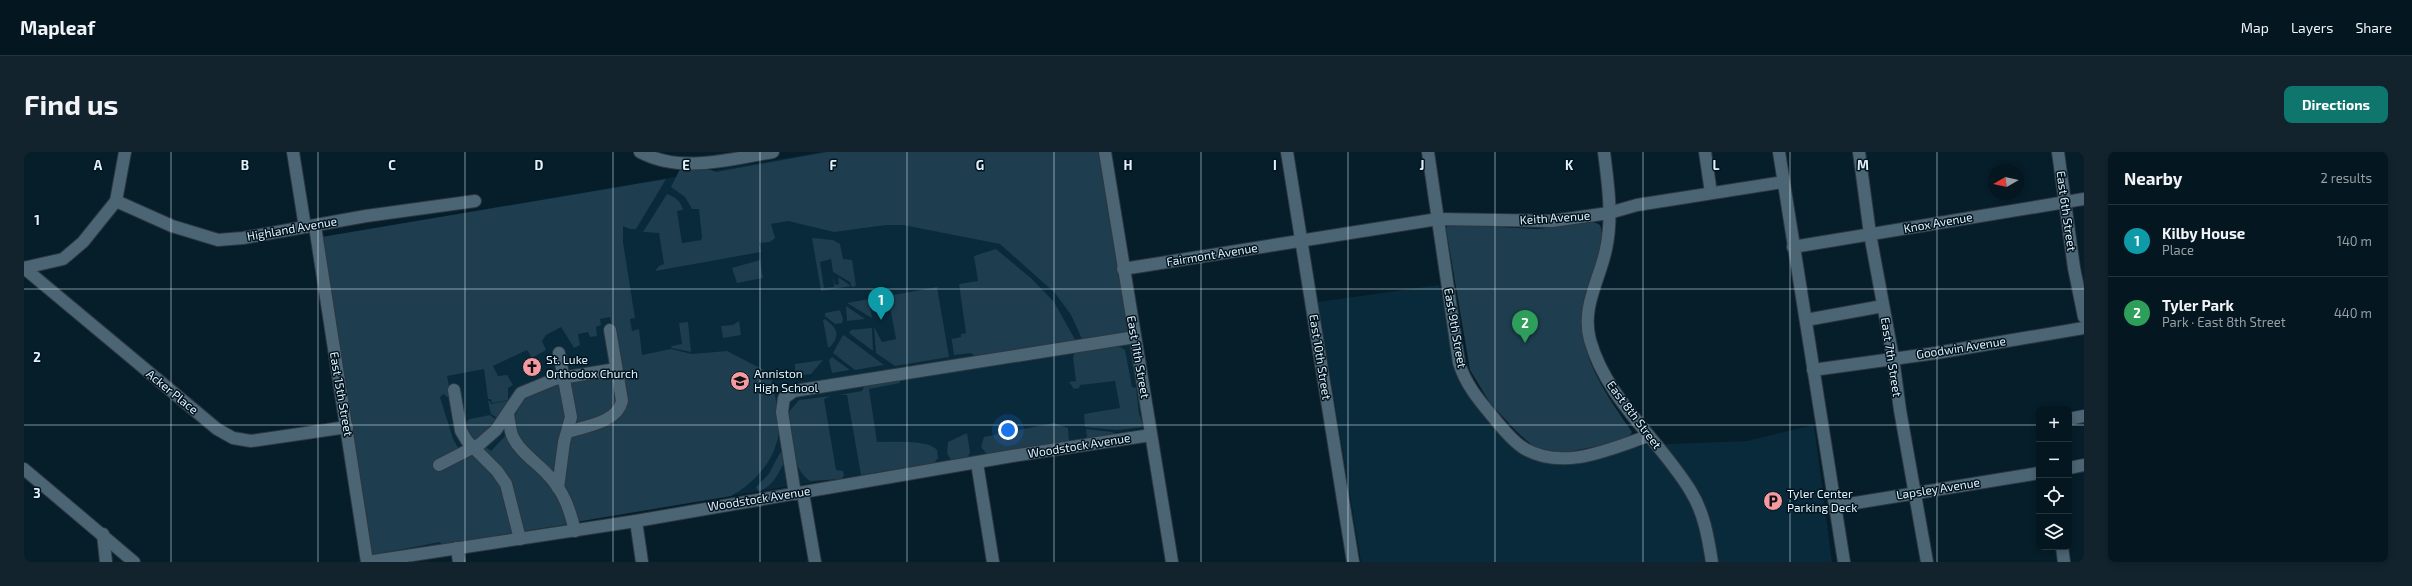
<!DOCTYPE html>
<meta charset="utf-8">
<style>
:root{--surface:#041620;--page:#12232d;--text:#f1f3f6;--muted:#979fa5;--line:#25353e;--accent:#0f766e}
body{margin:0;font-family:"Exo 2",sans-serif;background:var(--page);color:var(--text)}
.controls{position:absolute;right:12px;bottom:12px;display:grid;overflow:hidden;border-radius:8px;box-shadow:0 2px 6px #0003}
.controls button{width:36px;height:36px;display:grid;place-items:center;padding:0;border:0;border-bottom:1px solid var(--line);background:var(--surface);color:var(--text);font:20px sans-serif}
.compass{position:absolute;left:1964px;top:12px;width:36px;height:36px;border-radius:50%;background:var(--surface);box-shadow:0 2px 6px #0003;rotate:261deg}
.you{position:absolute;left:984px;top:278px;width:14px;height:14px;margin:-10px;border:3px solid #fff;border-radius:50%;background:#1a73e8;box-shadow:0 0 0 6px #1a73e833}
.badge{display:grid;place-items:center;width:26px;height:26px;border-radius:50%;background:var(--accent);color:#fff;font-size:13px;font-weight:700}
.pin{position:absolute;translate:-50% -33px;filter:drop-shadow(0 1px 2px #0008)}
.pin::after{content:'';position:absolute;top:21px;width:14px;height:12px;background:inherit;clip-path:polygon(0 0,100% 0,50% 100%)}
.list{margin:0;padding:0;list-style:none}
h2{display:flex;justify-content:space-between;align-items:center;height:52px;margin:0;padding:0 16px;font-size:17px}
h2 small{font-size:13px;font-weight:400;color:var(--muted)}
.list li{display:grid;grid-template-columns:26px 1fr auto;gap:12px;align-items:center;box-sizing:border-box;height:72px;padding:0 16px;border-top:1px solid var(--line)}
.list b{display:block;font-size:15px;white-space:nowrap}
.list p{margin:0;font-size:13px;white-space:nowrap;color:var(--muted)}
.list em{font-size:13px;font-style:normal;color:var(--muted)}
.icon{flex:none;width:22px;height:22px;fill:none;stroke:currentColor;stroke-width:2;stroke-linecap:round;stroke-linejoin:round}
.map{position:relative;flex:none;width:2060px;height:410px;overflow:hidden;border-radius:8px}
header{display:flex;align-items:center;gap:24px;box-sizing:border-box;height:56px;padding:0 20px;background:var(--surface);border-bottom:1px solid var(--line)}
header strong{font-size:19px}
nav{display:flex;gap:22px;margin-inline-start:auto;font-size:14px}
.intro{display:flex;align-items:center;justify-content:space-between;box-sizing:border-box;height:96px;padding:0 24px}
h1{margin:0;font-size:28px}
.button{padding:10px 18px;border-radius:8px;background:var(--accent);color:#fff;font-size:14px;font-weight:700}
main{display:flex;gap:24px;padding:0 24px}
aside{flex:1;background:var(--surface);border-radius:8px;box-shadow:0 2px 6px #0003}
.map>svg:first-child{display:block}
</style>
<header>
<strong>Mapleaf</strong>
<nav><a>Map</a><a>Layers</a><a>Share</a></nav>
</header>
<div class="intro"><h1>Find us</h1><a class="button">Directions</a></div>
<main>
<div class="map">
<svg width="2060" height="410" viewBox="0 0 2060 410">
<rect width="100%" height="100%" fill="#061e2a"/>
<!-- built -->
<g fill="#082a3a">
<polygon points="798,0 1075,0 1120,276 348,403 298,85"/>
<polygon points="1415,133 1441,240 1460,263 1495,295 1565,309 1621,293 1723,289 1790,273 1808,410 1337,410 1294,150"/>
</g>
<!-- green -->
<g fill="#1e3d4e">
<path d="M803,0H1075L1105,182L1064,190L1058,187L1047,163L1031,141L976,92L879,73H862L810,80L764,69L747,72L751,86L746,90L735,91L737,100L631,119L635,114L640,112L635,81L619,80L643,42C651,45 657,49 659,58L653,59L658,91L677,88L678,85L675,57H668L661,45L647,35L656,17C668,19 682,14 692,20Z"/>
<path d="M642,27L612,77H606L599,74V90L611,166L606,167L608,179L615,177L618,203L647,197L668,202L703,199L746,221C749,237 754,253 755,270C757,302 733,330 707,344L552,370L539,336L545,286L595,263L591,193L586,165L576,167L577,173L572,175L573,184L566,185L564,180L554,182L556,193L550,196L537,175L522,183L518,189L522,198L508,206L503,198L469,214L474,224L483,223L489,233L484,236V248L468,251L467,247H464L460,217L423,224L427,243L423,245L420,242L416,245L429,287L437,301L411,310L412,318H417L447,300L480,333L493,380L418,393L416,390L348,403L298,85Z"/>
<path d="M1570,70L1576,73C1584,94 1566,123 1561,144C1548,197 1580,239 1608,280L1603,288L1544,300L1524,299L1510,295L1493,280L1466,251L1446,218L1422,76L1425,72L1513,77Z"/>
<polygon points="788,86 809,88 816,92 819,107 828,108 832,134 828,135 826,130 809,120 807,107 796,110 800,136 810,135 809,123 811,133 815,132 814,125 827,134 797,139"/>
<polygon points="972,97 1008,127 1030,150 1053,191 955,207 947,201 930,203 927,183 928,187 937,185 937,182 942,181 935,132 954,129 950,104"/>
<polygon points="736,108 739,126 713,131 708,116"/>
<polygon points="913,135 925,205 871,214 852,201 850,175 858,190 872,187 864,144"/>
<polygon points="845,147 848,166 823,151"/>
<polygon points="822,154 841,167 823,169"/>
<polygon points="816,158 819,167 818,171 811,172 801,164 801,161"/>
<path d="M801,167C813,176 817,183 806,195H804L799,168Z"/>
<polygon points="715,169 717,183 699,186 697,174 709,173"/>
<polygon points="664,170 667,200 648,196 647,194 658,192 655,171"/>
<polygon points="848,176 849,199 825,181 827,178"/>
<polygon points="819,183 821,184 860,213 831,218 809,201"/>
<polygon points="1094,194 1101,198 1108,235 1112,236 1115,262 1119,272 1118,275 1093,278 1061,275 1060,262 1096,256 1091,229 1056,233 1055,236 1050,237 1045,230 1052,229 1049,206 1051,199"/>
<polygon points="808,205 826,218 808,221 805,208"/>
<polygon points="799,208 787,222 771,224 771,212"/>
<polygon points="589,222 594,249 588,261 552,273 550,271 545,230"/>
<path d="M876,227V231L845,237L853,290C866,290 905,287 913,298L914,306L910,311L837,323L823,243H815L838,239L841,233Z"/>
<polygon points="533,233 538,234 544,260 533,328 492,283 490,265 502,243"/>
<path d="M807,244L800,247L812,318L819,319L820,324L817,327L786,329C766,315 767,285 763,262L775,248Z"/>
<polygon points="485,248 475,267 467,262 464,249 466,249 467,252"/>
<polygon points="466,263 473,269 468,271 456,286 450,288 442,278 443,269 446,267"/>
<polygon points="1030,271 1044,276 1045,290 963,302 957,295 960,285"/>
<polygon points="479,275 529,333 545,372 501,379 457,296 462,295 467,299 482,283"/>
<polygon points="1062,277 1088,280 1092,282 1063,287"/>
<polygon points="943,281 946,300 944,305 927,308 923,301 924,290"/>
<path d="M759,300L761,308C756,319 747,338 734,339L732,335L744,323L756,301Z"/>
</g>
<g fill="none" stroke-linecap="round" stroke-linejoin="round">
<defs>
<g id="minor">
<polyline points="269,0 281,75"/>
<path d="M616,0C658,22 705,7 749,0"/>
<polyline points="1081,0 1148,410"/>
<polyline points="1263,0 1329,410"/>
<path d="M1404,0L1435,211C1442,233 1454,247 1469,265C1477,275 1489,290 1501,297C1540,319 1586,297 1624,284"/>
<path d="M1580,0C1584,32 1589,65 1582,97C1576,127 1557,155 1566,188C1583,248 1634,286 1666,338C1680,360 1684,385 1688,410"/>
<polyline points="1681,0 1687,41"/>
<polyline points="1755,0 1820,410"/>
<polyline points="1835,0 1846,82 1869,206 1876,258 1903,410"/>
<polyline points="2034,0 2050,116 2060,165"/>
<polyline points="92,49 148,74 194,88 219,86 342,64 451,49"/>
<polyline points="291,74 343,410"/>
<polyline points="1769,95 2060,47"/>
<polyline points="0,116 193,277 209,286 227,289 323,275"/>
<polyline points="0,116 39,107 59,90 92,49 101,0"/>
<polyline points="1099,117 1414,67 1528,69 1585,61 1613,53 1759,30"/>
<polyline points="1782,168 1859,154"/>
<polyline points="1789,218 1912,201 2060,176"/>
<polyline points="430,238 437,279 443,289 473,319 482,332 496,387"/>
<path d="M484,262C485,269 486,277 488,283C495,300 514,311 525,324C540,340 546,358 551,379"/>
<polyline points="2045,267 2060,264"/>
<path d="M544,280C561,274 593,271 598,249L586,178"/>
<polyline points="953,311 969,410"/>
<polyline points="415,313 456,292 472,278 497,241 531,227 592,217"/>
<polyline points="2045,316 2060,313"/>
<polyline points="0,317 110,410"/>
<polyline points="534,336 540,290 547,265 535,201"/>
<polyline points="779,341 791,410"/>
<polyline points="771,342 758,260 760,246 770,239 1111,185"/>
<polyline points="1813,354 2015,321"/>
<polyline points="612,369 618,410"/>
<polyline points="79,382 82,410"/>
<polyline points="2038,395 2040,410"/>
<polyline points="433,396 435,410"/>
<polyline points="343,410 612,369 988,304 1127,283"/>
</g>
</defs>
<!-- minor casing -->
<use href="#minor" stroke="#2d3740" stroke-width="14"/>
<!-- minor -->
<use href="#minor" stroke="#4b6574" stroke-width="12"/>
</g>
<!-- grid -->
<path fill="none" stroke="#e3f1fa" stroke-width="1" stroke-opacity="0.55" d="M147,0V410M294,0V410M441,0V410M589,0V410M736,0V410M883,0V410M1030,0V410M1177,0V410M1324,0V410M1471,0V410M1619,0V410M1766,0V410M1913,0V410M0,137H2060M0,273H2015M2045,273H2060"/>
<!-- icons -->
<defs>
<symbol id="church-disc" viewBox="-11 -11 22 22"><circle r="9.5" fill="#f49aa0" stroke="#001520"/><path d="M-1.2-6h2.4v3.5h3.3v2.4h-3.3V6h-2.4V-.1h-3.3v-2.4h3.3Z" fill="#111"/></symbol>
<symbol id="school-disc" viewBox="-11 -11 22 22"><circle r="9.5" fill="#f49aa0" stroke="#001520"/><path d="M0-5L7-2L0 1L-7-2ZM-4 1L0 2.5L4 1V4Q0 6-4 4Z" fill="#111"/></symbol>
<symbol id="parking-disc" viewBox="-11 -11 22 22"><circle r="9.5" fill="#f49aa0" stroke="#001520"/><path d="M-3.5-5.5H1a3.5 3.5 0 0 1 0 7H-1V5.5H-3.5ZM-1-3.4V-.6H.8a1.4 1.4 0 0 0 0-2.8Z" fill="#111"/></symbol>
</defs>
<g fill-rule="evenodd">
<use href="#church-disc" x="497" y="204" width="22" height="22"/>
<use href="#school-disc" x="705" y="218" width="22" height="22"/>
<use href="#parking-disc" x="1738" y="338" width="22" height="22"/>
</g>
<g text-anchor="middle" stroke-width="3" stroke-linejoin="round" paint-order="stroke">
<!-- street labels -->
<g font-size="12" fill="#e3f1fa" stroke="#001520">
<text transform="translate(2042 59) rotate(82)" y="4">East 6th Street</text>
<text transform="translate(1531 66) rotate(-4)" y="4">Keith Avenue</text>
<text transform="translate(1914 71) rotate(-10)" y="4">Knox Avenue</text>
<text transform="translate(268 77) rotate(-10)" y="4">Highland Avenue</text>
<text transform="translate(1188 103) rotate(-9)" y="4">Fairmont Avenue</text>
<text transform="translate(1431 176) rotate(80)" y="4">East 9th Street</text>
<text transform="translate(1937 196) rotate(-9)" y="4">Goodwin Avenue</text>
<text transform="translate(1114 205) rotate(80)" y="4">East 11th Street</text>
<text transform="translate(1296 205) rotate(81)" y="4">East 10th Street</text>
<text transform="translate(1867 205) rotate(81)" y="4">East 7th Street</text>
<text transform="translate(148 240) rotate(39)" y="4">Acker Place</text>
<text transform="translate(317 242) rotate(80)" y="4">East 15th Street</text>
<text transform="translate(1610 263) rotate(53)" y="4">East 8th Street</text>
<text transform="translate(1055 294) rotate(-9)" y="4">Woodstock Avenue</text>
<text transform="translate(1914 337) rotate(-9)" y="4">Lapsley Avenue</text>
<text transform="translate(735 347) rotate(-9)" y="4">Woodstock Avenue</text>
</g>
<!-- poi labels -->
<g font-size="12" fill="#e3f1fa" stroke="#001520" text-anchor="start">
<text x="522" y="212">St. Luke<tspan x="522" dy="14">Orthodox Church</tspan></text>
<text x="730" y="226">Anniston<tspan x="730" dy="14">High School</tspan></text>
<text x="1763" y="346">Tyler Center<tspan x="1763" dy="14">Parking Deck</tspan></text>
</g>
</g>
<g font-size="13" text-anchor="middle" font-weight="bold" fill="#e3f1fa" stroke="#001520" stroke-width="3" stroke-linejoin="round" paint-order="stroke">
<text x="74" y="18">A</text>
<text x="221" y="18">B</text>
<text x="368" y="18">C</text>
<text x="515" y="18">D</text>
<text x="662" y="18">E</text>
<text x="809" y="18">F</text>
<text x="956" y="18">G</text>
<text x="1104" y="18">H</text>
<text x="1251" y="18">I</text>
<text x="1398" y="18">J</text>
<text x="1545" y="18">K</text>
<text x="1692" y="18">L</text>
<text x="1839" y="18">M</text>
<text x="13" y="73">1</text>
<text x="13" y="210">2</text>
<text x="13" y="346">3</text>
</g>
</svg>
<div class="controls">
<button>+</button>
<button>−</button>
<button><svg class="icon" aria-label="locate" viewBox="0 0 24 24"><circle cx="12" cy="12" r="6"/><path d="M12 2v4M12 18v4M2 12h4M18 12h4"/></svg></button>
<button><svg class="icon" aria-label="layers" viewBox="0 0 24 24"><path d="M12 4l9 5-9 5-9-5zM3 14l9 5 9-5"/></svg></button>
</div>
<svg class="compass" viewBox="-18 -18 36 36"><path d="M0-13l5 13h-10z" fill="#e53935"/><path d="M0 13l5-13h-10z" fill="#979fa5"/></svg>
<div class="you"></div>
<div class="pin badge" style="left:857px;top:168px;background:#0f9aa8">1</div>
<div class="pin badge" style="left:1501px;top:191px;background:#2e9e5b">2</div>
</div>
<aside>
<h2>Nearby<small>2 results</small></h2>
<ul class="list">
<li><span class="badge" style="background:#0f9aa8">1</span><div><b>Kilby House</b><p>Place</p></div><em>140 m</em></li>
<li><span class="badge" style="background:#2e9e5b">2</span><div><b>Tyler Park</b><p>Park · East 8th Street</p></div><em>440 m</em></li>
</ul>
</aside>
</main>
